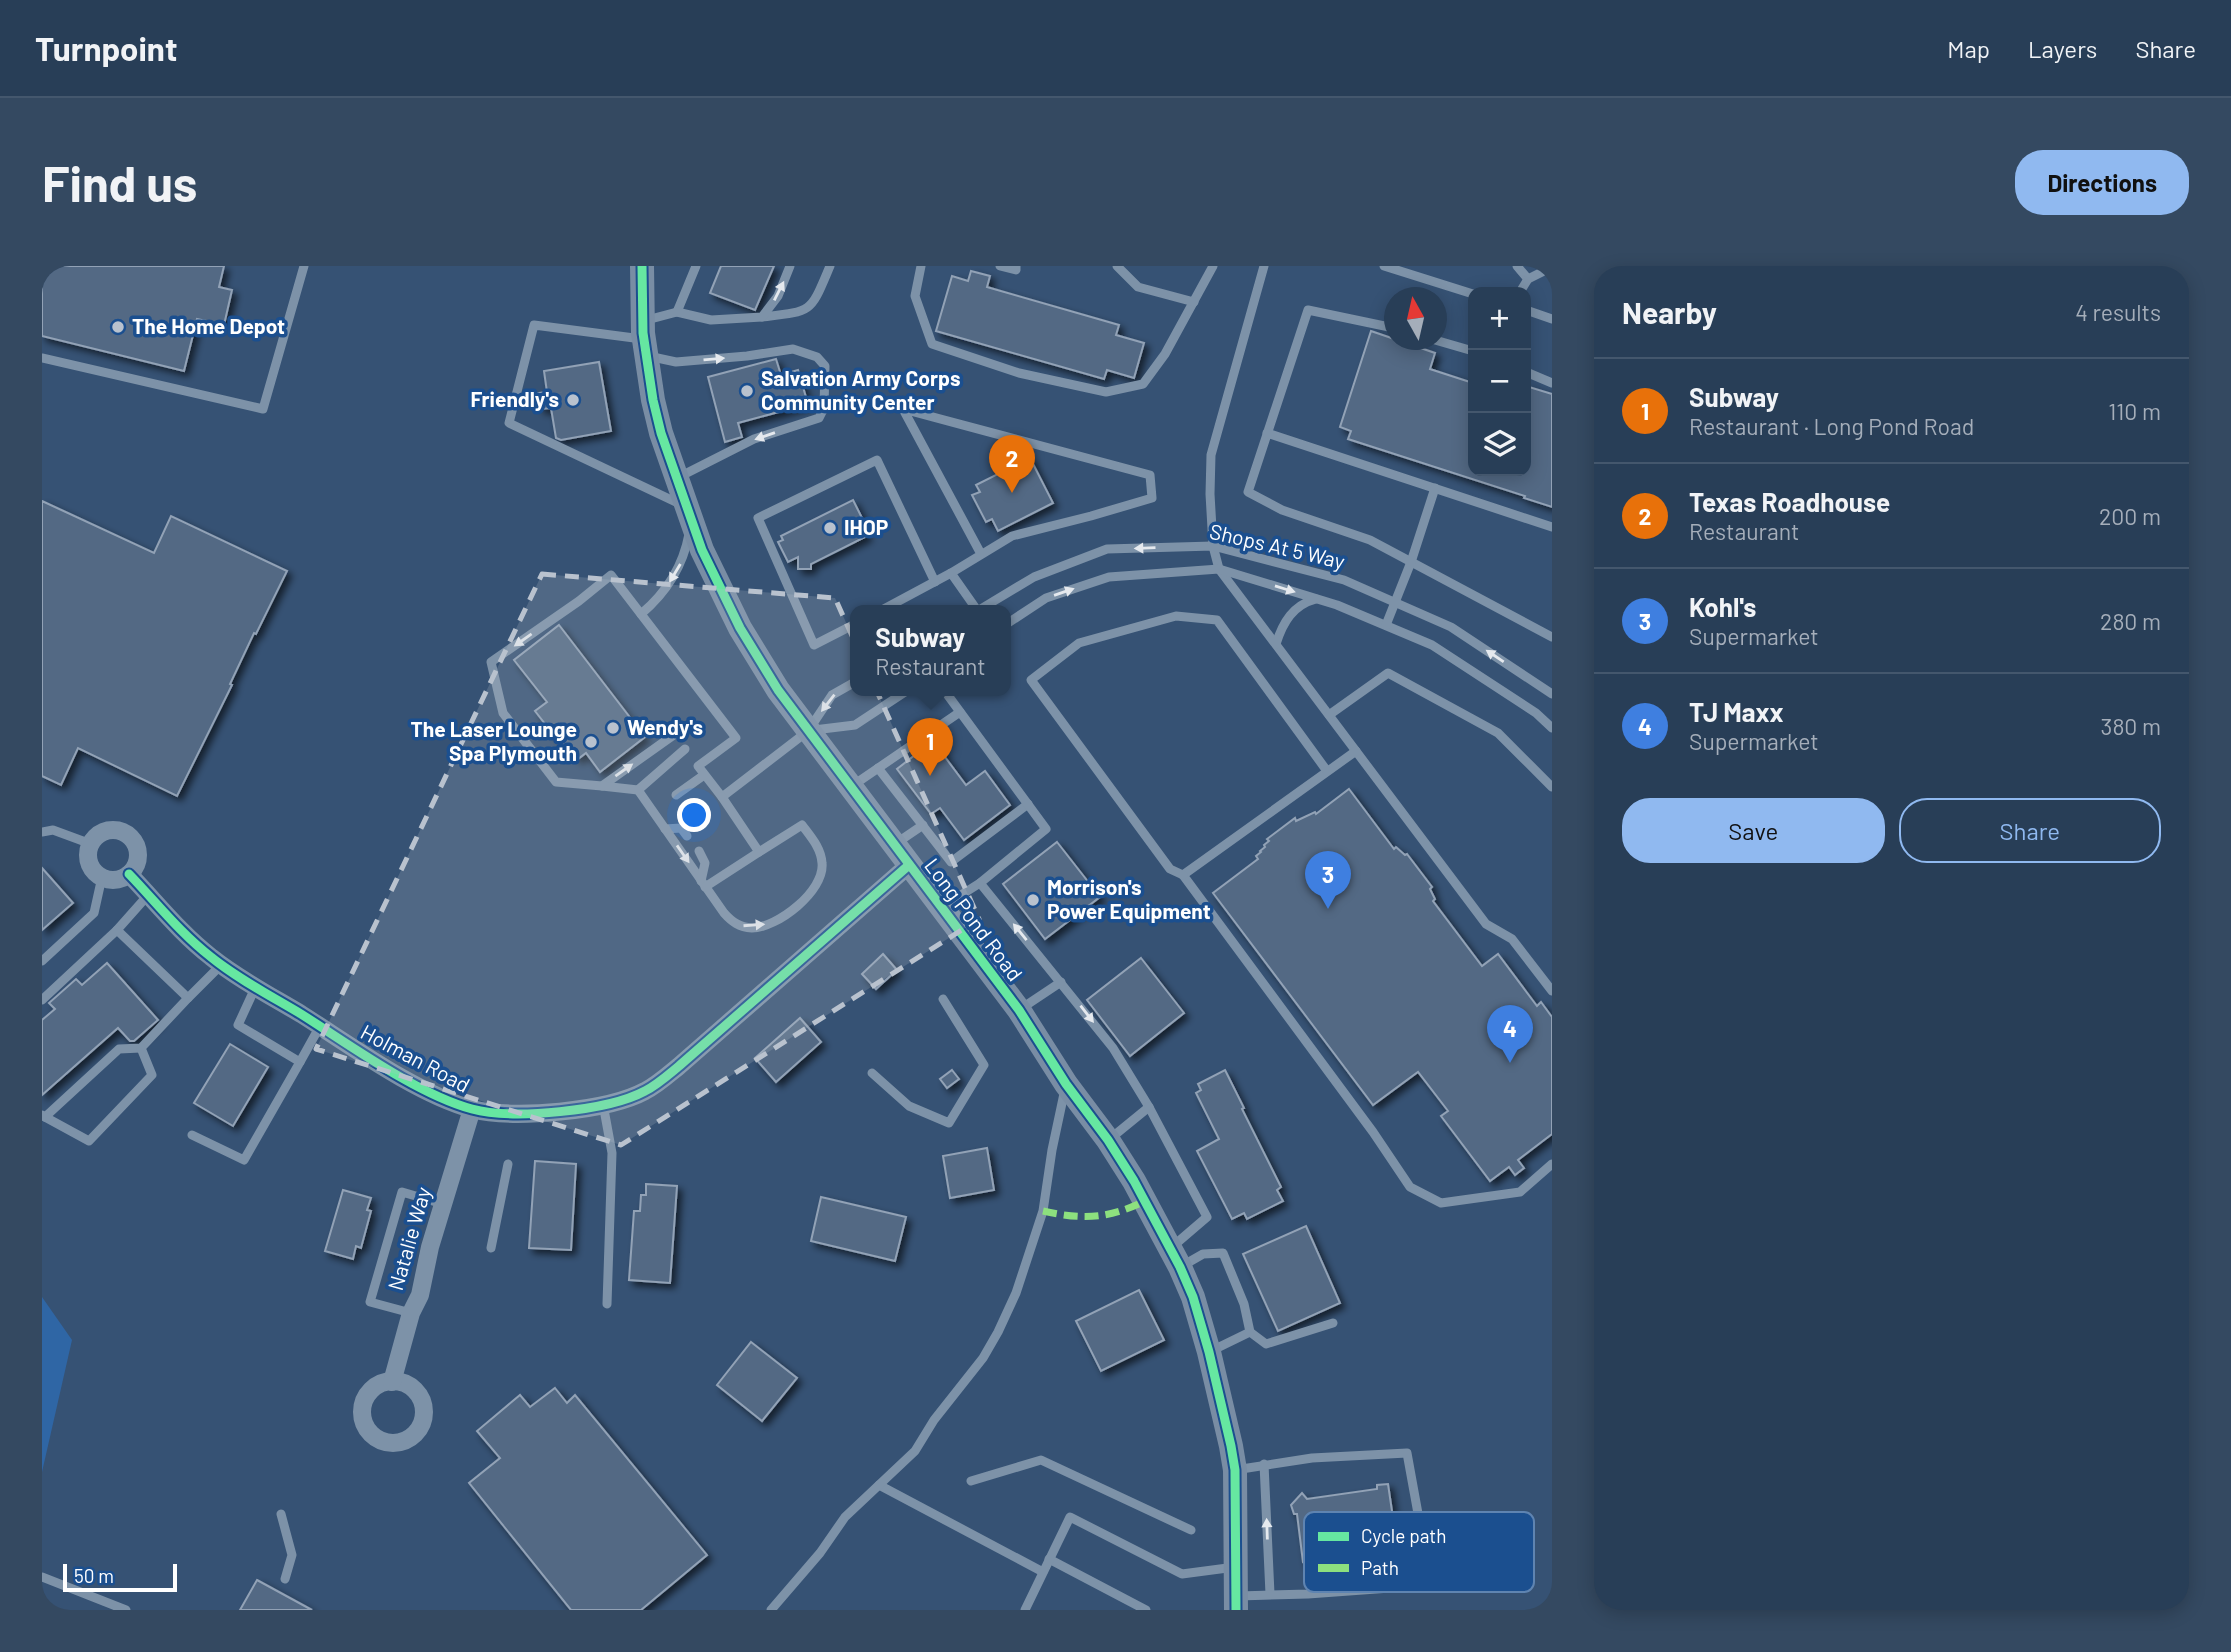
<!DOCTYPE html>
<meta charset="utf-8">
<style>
:root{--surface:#283e57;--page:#344961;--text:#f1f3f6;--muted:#a5aeba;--line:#44576d;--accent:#90b9f0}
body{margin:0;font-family:Barlow,sans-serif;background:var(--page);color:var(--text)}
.controls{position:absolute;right:21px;top:21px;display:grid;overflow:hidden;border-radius:14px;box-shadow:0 4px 18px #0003}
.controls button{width:63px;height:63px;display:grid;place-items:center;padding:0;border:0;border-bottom:2px solid var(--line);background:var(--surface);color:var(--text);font:35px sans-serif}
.compass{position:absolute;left:1342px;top:21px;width:63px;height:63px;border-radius:50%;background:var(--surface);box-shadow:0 4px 18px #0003;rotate:352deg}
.scale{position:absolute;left:21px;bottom:18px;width:114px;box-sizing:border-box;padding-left:7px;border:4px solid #fff;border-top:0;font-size:19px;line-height:24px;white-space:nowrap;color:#fff;-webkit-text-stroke:5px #1b4f8f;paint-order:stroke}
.you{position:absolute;left:653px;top:550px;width:24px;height:24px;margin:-18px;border:5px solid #fff;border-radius:50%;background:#1a73e8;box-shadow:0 0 0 10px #1a73e833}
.badge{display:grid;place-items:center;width:46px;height:46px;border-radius:50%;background:var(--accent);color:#fff;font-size:23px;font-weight:700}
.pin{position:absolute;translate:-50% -58px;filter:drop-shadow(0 2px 4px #0008)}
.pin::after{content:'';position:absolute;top:37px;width:24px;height:21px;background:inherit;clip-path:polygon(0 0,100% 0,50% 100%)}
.popup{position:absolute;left:808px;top:339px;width:161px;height:91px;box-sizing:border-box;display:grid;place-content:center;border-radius:14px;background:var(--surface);filter:drop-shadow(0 2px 5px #0005);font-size:23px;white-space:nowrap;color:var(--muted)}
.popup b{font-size:26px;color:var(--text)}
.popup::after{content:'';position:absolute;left:50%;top:100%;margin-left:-14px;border:14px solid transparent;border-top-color:var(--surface)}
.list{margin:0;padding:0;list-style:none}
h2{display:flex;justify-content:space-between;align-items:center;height:91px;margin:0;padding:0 28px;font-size:30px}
h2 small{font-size:23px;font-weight:400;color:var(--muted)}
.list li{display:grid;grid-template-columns:46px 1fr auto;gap:21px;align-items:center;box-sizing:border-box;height:105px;padding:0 28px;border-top:2px solid var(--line)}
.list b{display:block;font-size:26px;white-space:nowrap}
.list p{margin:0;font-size:23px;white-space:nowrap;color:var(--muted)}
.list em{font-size:23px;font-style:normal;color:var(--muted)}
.actions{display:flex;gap:14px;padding:21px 28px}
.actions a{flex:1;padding:16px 0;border:2px solid var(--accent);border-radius:28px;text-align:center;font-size:24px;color:var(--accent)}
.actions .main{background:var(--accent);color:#111}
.icon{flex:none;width:38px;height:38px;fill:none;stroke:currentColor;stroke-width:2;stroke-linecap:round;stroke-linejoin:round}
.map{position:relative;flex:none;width:1510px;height:1344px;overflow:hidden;border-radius:28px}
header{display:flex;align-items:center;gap:42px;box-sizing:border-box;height:98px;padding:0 35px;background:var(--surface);border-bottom:2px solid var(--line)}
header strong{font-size:33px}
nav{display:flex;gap:38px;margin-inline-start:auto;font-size:24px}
.intro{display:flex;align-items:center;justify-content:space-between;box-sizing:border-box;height:168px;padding:0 42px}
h1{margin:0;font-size:49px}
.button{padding:18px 32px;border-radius:28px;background:var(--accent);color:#111;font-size:24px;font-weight:700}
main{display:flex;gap:42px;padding:0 42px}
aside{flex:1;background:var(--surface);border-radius:28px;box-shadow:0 4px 18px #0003}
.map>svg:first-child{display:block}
</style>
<header>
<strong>Turnpoint</strong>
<nav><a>Map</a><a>Layers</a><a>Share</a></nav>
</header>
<div class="intro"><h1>Find us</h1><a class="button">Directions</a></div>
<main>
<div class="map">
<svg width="1510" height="1344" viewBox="0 0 1510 1344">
<defs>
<filter id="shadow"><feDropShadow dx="4.5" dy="4.5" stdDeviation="3.5" flood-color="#0009"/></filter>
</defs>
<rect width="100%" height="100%" fill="#365274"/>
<!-- green -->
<polygon fill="#2f66a5" points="0,1031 30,1074 0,1206"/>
<!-- building -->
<g fill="#526984" stroke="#92a2b6" stroke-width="2" filter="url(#shadow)">
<polygon points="0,0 182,0 177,21 190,24 182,59 155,53 142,105 0,70"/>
<polygon points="679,0 732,0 713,44 668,27"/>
<polygon points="929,5 948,10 945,21 1077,59 1074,69 1102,77 1092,112 1065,104 1062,113 894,65 910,10 926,15"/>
<polygon points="1329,65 1393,87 1388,103 1431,117 1431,205 1484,205 1484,120 1510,128 1510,241 1482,232 1483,230 1306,173 1309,165 1298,161"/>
<polygon points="734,93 739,109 756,104 766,138 696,157 700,171 683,176 666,111"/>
<polygon points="557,96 569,165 519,174 514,172 509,142 499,143 496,127 505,126 502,105"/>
<polygon points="988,192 1011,237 956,265 950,253 944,256 930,229 938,226 934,219"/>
<polygon points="811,234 820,252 817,254 825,270 769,298 769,303 756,303 756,291 746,296 736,276 741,274 739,270"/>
<polygon points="0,235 112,287 129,250 245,305 214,368 212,367 188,418 190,419 135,530 36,482 19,519 0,510"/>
<polygon points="517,359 603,471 558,506 544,487 536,493 528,483 525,486 493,445 505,436 472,394"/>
<polygon points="891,475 924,519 943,505 968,539 922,574 898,542 889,548 855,503"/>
<polygon points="1307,523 1352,583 1354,581 1363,589 1365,588 1390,621 1388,623 1393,633 1391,635 1440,700 1456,688 1495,740 1499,736 1510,751 1510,868 1476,894 1482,902 1473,909 1467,901 1448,915 1399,850 1406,845 1376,806 1331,839 1171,627 1216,593 1214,590 1219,586 1218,585 1223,581 1222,579 1227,575 1225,573 1253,552 1254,555 1273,546 1274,548"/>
<polygon points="1015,576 1058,631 1003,673 961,618"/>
<polygon points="0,602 31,637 0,664"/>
<polygon points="841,688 855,704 834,723 820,708"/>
<polygon points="1099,692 1142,747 1088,790 1045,734"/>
<polygon points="65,697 116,754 92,775 88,775 76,762 0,829 0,754 13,743 7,737 34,713 40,719"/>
<polygon points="758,752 779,776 734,816 713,792"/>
<polygon points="188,778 226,801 191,860 152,837"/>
<polygon points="910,804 917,813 905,822 898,813"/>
<polygon points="1183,804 1202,842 1200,843 1239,921 1235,924 1241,935 1205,953 1202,947 1190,953 1155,885 1177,873 1154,827 1159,824 1156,818"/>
<polygon points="945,882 952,924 908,932 901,890"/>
<polygon points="493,895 534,898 529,984 487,982"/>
<polygon points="604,918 635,920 628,1017 587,1014 592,945 598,945 599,929 604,929"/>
<polygon points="301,924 329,932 325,944 329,945 319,982 314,980 311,993 283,985"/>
<polygon points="779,931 864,951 853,995 769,975"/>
<polygon points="1264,960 1298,1037 1236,1065 1201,988"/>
<polygon points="1097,1024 1122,1074 1059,1105 1034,1055"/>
<polygon points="709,1076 755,1112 720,1155 675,1119"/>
<polygon points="513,1122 525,1137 533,1129 665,1289 599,1344 529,1344 427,1217 458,1192 435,1165 478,1129 488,1141"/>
<polygon points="1346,1218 1351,1252 1347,1253 1352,1283 1261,1296 1255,1248 1252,1248 1249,1239 1260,1227 1265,1233 1335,1223 1335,1219"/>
<polygon points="215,1314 270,1344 198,1344"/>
</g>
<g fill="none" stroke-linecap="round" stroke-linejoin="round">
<!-- lane -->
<g stroke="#7d92a8" stroke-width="9">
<polyline points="879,0 873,30 890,78 977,107 1064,126 1101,118 1123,88 1171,0"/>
<polyline points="958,0 974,4 974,0"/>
<polyline points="1075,0 1096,21 1152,36"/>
<polyline points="1222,0 1169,189 1168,228 1171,280 1177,303 1444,658 1470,673 1510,725"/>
<polyline points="1342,0 1431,28"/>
<polyline points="1475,0 1486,13"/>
<polyline points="1478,26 1486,13 1510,1"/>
<polyline points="1484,44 1510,53"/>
<polyline points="635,46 654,0"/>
<path d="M720,51C772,45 768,47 788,0"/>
<polyline points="601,55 635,46 669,54 720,51 736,30 748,0"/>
<polyline points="1352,62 1266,44 1206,226 1240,244 1328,274 1510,371"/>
<polyline points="600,73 492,59 467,157 638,238"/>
<polyline points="1393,74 1431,85"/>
<polyline points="606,90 634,96 705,90 751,83 775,91 783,100 782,142 777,152 712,173 637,211"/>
<polyline points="0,92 221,143 262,0"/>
<polyline points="1484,106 1510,117"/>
<polyline points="1225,167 1510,261"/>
<polyline points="909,307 935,344"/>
<polyline points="840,344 909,307 970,270 1049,250 1110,232 1108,209 861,143 939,288"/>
<polyline points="937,344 992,311 1065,283 1171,280 1302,314 1409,361 1510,428"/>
<path d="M599,348C624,327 641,300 647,268"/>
<polyline points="813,358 772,379 716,252 835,194 893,316"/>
<polyline points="963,359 1004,332 1067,311 1177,303 1295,339 1390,379 1494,447 1510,462"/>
<polyline points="1344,359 1369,296 1393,222"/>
<path d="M1234,378C1241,356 1251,339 1274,333"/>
<polyline points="1287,449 1346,407 1456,467 1510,521"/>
<polyline points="772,464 813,459 866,424"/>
<polyline points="633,468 560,520 514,516 461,447 449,396 537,335 569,309 694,472 656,500 680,531 766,465 790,429 813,416"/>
<path d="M643,483L596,524L682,647C690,656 697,661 710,662C735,662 783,625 780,597C779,582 769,571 760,559L717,586L680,531"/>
<polyline points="1314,485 1141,609 1331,866 1368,921 1399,937 1478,926 1510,898"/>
<polyline points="836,502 909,596 986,538"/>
<polyline points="560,520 596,524"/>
<polyline points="810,520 918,446"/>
<polyline points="634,529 662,509"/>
<polyline points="623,563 639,562 645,570"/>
<polyline points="0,566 11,564 49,578"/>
<polyline points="853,578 881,559"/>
<polyline points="657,585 663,597 659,615"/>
<polyline points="1141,609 1128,603 989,414 1037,377 1134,350 1175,354 1285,505"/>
<polyline points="938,617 1071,782 1107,841 1069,872"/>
<polyline points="663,621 717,586"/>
<polyline points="107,628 75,664 146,732 179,699"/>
<polyline points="900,641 938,617 1004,563 902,424"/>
<polyline points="0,695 52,647 60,611"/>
<polyline points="214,720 196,759 258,796 278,760"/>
<polyline points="0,734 75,664"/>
<polyline points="980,742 1019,716"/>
<polyline points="830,807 867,840 907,857 942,799 901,733"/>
<polyline points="561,838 570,887 565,1038"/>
<polyline points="1107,841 1165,951 1130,981"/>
<polyline points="0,849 3,851 77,783 99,782 146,732"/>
<polyline points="3,851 47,875 110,809 99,782"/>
<polyline points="150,869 202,894 258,796"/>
<polyline points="449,982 466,898"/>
<polyline points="1140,1000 1161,988 1181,987 1202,1038 1208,1066 1169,1085"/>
<polyline points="369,1047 328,1036 360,926 401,938"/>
<polyline points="1208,1066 1224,1078 1291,1057"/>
<polyline points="1222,1198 1228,1328"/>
<polyline points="1193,1204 1270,1192 1365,1187 1389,1319 1266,1328 1196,1330"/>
<polyline points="929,1215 999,1194 1149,1264"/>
<polyline points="837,1219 1001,1306"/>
<polyline points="239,1248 250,1289 243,1313"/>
<polyline points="1007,1293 1104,1344"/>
<polyline points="0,1311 84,1344"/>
<polyline points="729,1344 778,1287 803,1251 873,1185 892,1154 941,1092 956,1066 974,1027 1001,945 1010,884 1023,823"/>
<polyline points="983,1344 1028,1251 1140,1308 1193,1301"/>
</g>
<!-- street -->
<g stroke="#7d92a8" stroke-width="18">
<circle cx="71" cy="589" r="25"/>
<path d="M87,608C114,636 138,667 169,691C196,713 229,730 259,748C308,779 375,828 430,843C471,854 566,845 603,825C615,819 626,809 637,800L867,599"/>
<circle cx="351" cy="1146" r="31"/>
<polyline points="350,1116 369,1047 378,1029 388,981 430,843"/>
</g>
<!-- secondary -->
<polyline stroke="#798da4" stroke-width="24" points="600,0 601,67 611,134 619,167 660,284 698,362 736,424 977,744 1024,818 1066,874 1092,915 1138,1001 1151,1031 1167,1086 1189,1180 1193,1204 1194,1344"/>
<!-- quiet -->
<path stroke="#8de07e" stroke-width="7" stroke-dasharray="14 7" stroke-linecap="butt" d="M1001,945C1041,954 1066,953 1103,935"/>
<defs>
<g id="cycleway">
<polyline points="600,0 601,67 611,134 619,167 660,284 698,362 736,424 977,744 1024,818 1066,874 1092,915 1138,1001 1151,1031 1167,1086 1189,1180 1193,1204 1194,1344"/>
<path d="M87,608C114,636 138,667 169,691C196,713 229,730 259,748C308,779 375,828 430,843C471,854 566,845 603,825C615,819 626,809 637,800L867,599"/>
</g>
</defs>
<!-- cycleway casing -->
<use href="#cycleway" stroke="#1b4f8f" stroke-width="13"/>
<!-- cycleway -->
<use href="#cycleway" stroke="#66e7a1" stroke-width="9"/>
</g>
<!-- one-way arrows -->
<defs><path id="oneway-solid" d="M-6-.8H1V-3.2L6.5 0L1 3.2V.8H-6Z" transform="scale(1.75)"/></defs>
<g fill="#e5e9ee">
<use href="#oneway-solid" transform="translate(737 25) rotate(-63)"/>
<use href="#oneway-solid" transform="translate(672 93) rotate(-5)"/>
<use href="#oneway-solid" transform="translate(723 170) rotate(161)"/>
<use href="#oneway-solid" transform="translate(1103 282) rotate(178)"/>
<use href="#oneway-solid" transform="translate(633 307) rotate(121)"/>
<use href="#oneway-solid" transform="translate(1243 323) rotate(17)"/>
<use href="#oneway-solid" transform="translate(1022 326) rotate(-19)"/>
<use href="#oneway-solid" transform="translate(481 374) rotate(145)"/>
<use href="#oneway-solid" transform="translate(1453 390) rotate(-146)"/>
<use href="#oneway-solid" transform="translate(786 437) rotate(128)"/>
<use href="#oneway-solid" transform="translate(582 504) rotate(-35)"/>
<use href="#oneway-solid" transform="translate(641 588) rotate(55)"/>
<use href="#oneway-solid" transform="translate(712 659) rotate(-4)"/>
<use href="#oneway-solid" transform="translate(978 666) rotate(-129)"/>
<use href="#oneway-solid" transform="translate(1045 748) rotate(52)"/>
<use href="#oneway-solid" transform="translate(1225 1263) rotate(-92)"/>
</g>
<!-- marked area -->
<path fill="#b9c2ce" fill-opacity="0.2" stroke="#b9c2ce" stroke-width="5" stroke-dasharray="14 9" stroke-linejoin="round" d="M500,308L793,332L937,653L579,879L274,783Z"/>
<!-- markers -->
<g fill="#b9c2ce" stroke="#1b4f8f" stroke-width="2.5">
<circle cx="76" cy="61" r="7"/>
<circle cx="705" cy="125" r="7"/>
<circle cx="531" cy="134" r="7"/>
<circle cx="788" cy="262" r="7"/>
<circle cx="571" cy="462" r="7"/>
<circle cx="549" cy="476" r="7"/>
<circle cx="991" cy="634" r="7"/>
</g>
<g text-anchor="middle" stroke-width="7" stroke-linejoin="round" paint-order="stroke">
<!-- poi labels -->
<g font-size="21" font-weight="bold" fill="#fff" stroke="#1b4f8f" text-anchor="start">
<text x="90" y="68">The Home Depot</text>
<text x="719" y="120">Salvation Army Corps<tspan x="719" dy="24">Community Center</tspan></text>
<text x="517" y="141" text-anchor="end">Friendly's</text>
<text x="802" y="269">IHOP</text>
<text x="585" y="469">Wendy's</text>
<text x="535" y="471" text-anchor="end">The Laser Lounge<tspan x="535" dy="24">Spa Plymouth</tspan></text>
<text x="1005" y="629">Morrison's<tspan x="1005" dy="24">Power Equipment</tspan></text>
</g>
<!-- street labels -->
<g font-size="21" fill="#fff" stroke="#1b4f8f">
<text transform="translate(1235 281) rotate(13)" y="7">Shops At 5 Way</text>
<text transform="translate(931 654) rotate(53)" y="7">Long Pond Road</text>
<text transform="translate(373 793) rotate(28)" y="7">Holman Road</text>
<text transform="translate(368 973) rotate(-74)" y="7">Natalie Way</text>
</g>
</g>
<!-- legend -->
<rect x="1262" y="1246" width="230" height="80" rx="10" fill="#1b4f8f" stroke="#5f84b1" stroke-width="2"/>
<rect x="1276" y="1266" width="31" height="9" fill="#66e7a1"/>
<rect x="1276" y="1298" width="31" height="8" fill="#8de07e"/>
<g font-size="19" fill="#fff">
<text x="1319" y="1277">Cycle path</text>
<text x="1319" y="1309">Path</text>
</g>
</svg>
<div class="controls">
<button>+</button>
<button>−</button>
<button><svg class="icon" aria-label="layers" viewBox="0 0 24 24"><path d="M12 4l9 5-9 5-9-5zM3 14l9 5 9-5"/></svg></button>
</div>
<svg class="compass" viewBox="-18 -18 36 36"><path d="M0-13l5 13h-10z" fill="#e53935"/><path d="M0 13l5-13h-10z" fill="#a5aeba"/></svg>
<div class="scale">50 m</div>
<div class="you"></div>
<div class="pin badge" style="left:888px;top:510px;background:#e8710a">1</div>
<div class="popup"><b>Subway</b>Restaurant</div>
<div class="pin badge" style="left:970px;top:227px;background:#e8710a">2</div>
<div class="pin badge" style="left:1286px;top:643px;background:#3f7fe0">3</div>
<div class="pin badge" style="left:1468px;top:797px;background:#3f7fe0">4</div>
</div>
<aside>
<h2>Nearby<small>4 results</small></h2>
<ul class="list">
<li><span class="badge" style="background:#e8710a">1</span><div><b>Subway</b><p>Restaurant · Long Pond Road</p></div><em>110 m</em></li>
<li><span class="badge" style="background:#e8710a">2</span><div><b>Texas Roadhouse</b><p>Restaurant</p></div><em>200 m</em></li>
<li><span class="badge" style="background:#3f7fe0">3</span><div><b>Kohl's</b><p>Supermarket</p></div><em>280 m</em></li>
<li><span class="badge" style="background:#3f7fe0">4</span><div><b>TJ Maxx</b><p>Supermarket</p></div><em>380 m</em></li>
</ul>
<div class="actions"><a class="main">Save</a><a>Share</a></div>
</aside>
</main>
